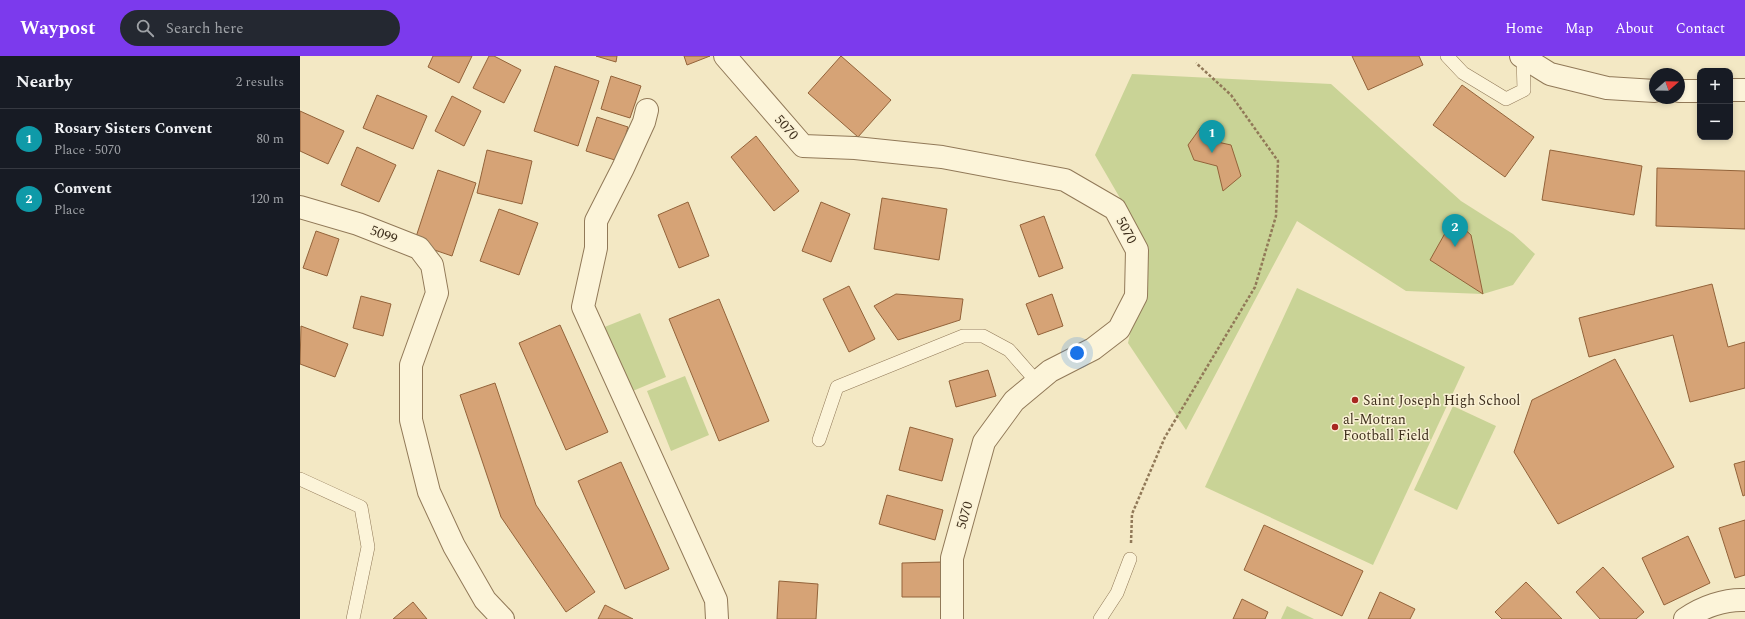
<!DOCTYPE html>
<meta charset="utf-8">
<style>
:root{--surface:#171b24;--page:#242831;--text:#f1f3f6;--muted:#9ea1a6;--line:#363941;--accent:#7c3aed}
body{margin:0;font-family:Spectral,serif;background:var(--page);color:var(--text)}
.controls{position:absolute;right:12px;top:12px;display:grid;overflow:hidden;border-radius:8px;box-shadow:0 2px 6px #0003}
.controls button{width:36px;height:36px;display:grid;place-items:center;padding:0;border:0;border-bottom:1px solid var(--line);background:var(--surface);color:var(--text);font:20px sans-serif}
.compass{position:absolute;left:1349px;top:12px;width:36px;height:36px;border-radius:50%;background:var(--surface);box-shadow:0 2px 6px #0003;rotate:70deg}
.you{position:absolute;left:777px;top:297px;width:14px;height:14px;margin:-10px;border:3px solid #fff;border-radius:50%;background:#1a73e8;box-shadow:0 0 0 6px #1a73e833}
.badge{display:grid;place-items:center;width:26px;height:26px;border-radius:50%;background:var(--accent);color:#fff;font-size:13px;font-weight:700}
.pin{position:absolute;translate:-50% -33px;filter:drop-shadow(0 1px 2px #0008)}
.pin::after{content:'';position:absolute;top:21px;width:14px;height:12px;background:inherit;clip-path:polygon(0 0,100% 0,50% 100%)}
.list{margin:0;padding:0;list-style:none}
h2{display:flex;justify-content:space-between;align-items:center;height:52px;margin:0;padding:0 16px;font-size:17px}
h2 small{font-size:13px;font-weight:400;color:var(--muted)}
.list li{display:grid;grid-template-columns:26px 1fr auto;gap:12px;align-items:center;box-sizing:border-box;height:60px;padding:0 16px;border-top:1px solid var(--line)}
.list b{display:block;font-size:15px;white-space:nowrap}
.list p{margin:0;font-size:13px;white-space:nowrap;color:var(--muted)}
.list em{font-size:13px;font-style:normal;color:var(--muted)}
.icon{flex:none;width:22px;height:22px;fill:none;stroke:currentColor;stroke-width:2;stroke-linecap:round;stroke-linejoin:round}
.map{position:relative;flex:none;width:1445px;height:563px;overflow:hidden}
header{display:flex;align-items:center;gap:24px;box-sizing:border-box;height:56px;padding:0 20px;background:var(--accent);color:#fff}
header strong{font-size:19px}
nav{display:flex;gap:22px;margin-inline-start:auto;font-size:14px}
.search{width:280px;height:36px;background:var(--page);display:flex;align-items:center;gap:10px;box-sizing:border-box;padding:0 14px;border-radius:22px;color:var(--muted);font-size:15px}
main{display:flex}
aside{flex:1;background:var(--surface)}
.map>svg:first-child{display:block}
</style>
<header>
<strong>Waypost</strong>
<div class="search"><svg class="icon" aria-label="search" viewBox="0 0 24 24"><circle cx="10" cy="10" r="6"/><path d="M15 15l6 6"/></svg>Search here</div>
<nav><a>Home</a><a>Map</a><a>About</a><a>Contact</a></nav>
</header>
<main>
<aside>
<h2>Nearby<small>2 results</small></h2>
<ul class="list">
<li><span class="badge" style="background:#0f9aa8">1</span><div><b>Rosary Sisters Convent</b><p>Place · 5070</p></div><em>80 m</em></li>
<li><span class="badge" style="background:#0f9aa8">2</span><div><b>Convent</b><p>Place</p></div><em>120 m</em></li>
</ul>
</aside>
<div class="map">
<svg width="1445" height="563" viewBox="0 0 1445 563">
<rect width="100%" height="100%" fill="#f3e8c4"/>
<!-- green -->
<g fill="#c9d396">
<polygon points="832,18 1031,28 1161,145 1213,178 1235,198 1213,229 1183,238 1106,235 997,165 886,374 828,287 849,192 795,99"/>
<polygon points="997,232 1165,311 1073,509 905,431"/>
<polygon points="340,257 366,321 328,337 302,272"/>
<polygon points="385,320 409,379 371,395 347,335"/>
<polygon points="1153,350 1196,370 1157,454 1114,434"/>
<polygon points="987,550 1014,563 981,563"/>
</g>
<!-- building -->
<g fill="#d6a376" stroke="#93633a">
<polygon points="133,0 172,0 159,27 128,11"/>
<polygon points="189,0 194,0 221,14 204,47 173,32"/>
<polygon points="296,0 317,0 316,6"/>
<polygon points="384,0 410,0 387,9"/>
<polygon points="541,0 591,44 558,81 508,37"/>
<polygon points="1052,0 1119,0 1123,9 1068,34"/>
<polygon points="255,10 299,25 278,90 234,75"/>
<polygon points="311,20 341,30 330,62 301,53"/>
<polygon points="1162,29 1234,81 1205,121 1133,69"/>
<polygon points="77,39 127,60 113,93 63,72"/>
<polygon points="152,40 181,55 164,90 135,75"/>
<polygon points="0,55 44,75 28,108 0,95"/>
<polygon points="297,61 328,71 318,105 286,95"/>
<polygon points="901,71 913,85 931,89 941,120 923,135 917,110 894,104 888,89"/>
<polygon points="456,80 499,135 474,155 431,101"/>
<polygon points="57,91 96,109 79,146 41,129"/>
<polygon points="187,94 232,105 222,148 177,137"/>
<polygon points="1250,94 1342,110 1334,159 1242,144"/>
<polygon points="1357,112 1445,115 1445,173 1356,170"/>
<polygon points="138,114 176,127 152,200 114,187"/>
<polygon points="582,142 647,153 639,204 574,193"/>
<polygon points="388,146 409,200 379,212 358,159"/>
<polygon points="521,146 550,158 531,206 502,195"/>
<polygon points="199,153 238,167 219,219 180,205"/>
<polygon points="744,160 763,212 739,221 720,169"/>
<polygon points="1153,163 1171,179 1183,238 1130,204"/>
<polygon points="16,175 39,183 27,220 3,212"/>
<polygon points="1412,228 1428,291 1445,286 1445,332 1390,346 1373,279 1289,301 1279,262"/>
<polygon points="549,230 575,283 549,296 523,243"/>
<polygon points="596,238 663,243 660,264 598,284 574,250"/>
<polygon points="752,238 763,270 738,279 726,248"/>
<polygon points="61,240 91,248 83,280 53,272"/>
<polygon points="419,243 469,365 419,385 369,263"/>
<polygon points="260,269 308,376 266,394 219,287"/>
<polygon points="1,270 48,288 35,321 0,308"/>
<polygon points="1315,303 1374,411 1258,468 1214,396 1232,344"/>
<polygon points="688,314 696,340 656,351 649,325"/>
<polygon points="195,327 236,449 295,536 266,556 201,461 160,339"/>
<polygon points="610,371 653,383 642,425 599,414"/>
<polygon points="1445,405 1445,439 1443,440 1434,408"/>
<polygon points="321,406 369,513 325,533 278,425"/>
<polygon points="587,439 643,454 635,484 579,468"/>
<polygon points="1445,464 1445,519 1435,522 1419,472"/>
<polygon points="964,469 1063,515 1042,560 944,514"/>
<polygon points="1388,480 1410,527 1364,549 1342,502"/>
<polygon points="643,506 643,541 602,541 602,507"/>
<polygon points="1303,511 1344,556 1336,563 1300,563 1276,536"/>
<polygon points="479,525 518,528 516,563 477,563"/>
<polygon points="1226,526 1262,563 1202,563 1195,556"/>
<polygon points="1080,536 1115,553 1110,563 1068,563"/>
<polygon points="942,543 968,556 965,563 933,563"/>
<polygon points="113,546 127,563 93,563"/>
<polygon points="305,549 333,563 298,563"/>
</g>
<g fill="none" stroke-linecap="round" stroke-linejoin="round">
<defs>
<g id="service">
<polyline points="1147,0 1163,17 1206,43 1224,34 1223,1"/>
<polyline points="519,384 537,331 663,280 683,280 709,294 737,326"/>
<polyline points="0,423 61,451 68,491 53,563"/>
<polyline points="800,563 817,537 830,503"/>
</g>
<g id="minor">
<polyline points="425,0 503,90 555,92 642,101 765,124 815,153 837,194 836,240 819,273 793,293 750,315 714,345 684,386 652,502 652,563"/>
<polyline points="1221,0 1250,18 1307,32 1355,35"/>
<polyline points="1430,34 1445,34"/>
<polyline points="1379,35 1400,35"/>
<polyline points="347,54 344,66 323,112 296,165 296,192 283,251 416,544 417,563"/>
<polyline points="0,151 58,168 119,192 132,209 137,237 111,309 111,364 129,436 154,490 185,544 203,563"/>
<path d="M1385,563C1402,551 1425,543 1445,544"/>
</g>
</defs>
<!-- service casing -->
<use href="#service" stroke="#917958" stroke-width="14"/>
<!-- minor casing -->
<use href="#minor" stroke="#917958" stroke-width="24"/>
<!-- path -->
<polyline stroke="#917958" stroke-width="2.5" stroke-dasharray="3 2" stroke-linecap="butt" points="831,487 832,458 865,381 955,231 976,160 978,105 931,39 896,7"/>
<!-- service -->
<use href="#service" stroke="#fcf4d9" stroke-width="13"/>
<!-- minor -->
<use href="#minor" stroke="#fcf4d9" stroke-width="22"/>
</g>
<!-- markers -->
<g fill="#a72720" stroke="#faf1d5" stroke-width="1.5">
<circle cx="1055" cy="344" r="4"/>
<circle cx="1035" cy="371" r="4"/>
</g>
<g text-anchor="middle" stroke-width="3" stroke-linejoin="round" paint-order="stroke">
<!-- street labels -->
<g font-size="14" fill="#3f301d" stroke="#faf1d5">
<text transform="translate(487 71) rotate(49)" y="5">5070</text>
<text transform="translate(827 174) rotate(62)" y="5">5070</text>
<text transform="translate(84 178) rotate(21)" y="5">5099</text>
<text transform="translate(664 459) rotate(-74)" y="5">5070</text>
</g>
<!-- poi labels -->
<g font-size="14" fill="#3f301d" stroke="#faf1d5" text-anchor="start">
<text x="1063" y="349">Saint Joseph High School</text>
<text x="1043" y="368">al-Motran<tspan x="1043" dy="16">Football Field</tspan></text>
</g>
</g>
</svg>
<div class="controls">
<button>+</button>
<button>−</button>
</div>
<svg class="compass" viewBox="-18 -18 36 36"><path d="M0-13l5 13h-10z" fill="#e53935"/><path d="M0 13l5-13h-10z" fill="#9ea1a6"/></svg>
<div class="you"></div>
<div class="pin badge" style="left:912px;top:97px;background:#0f9aa8">1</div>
<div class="pin badge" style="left:1155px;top:191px;background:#0f9aa8">2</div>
</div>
</main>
